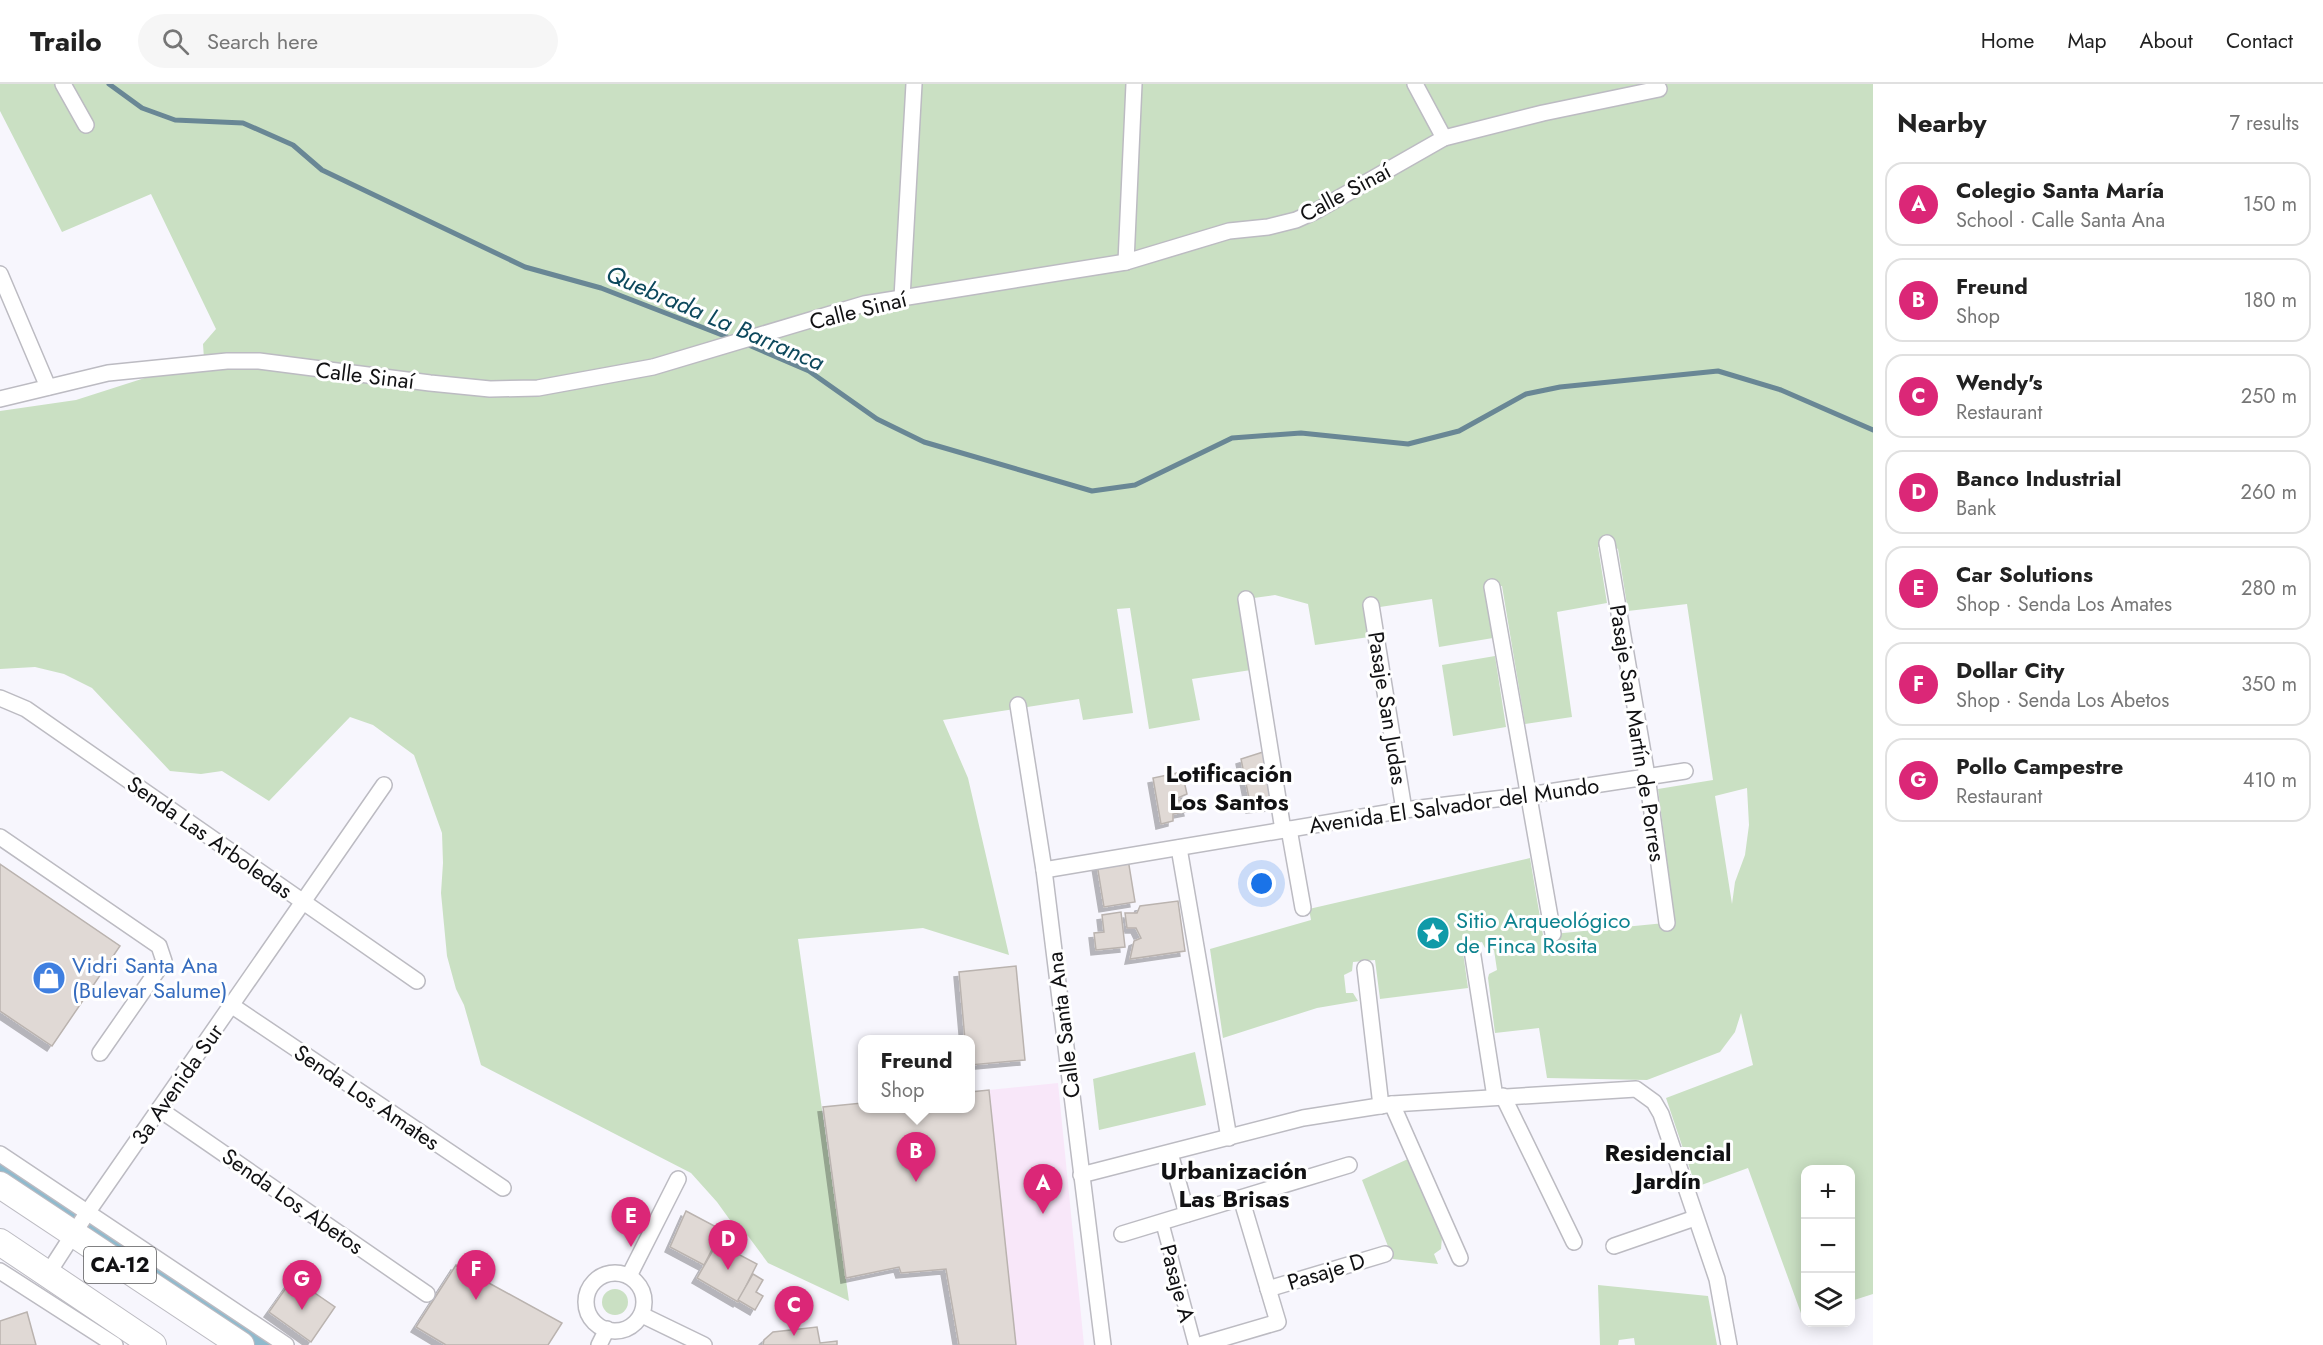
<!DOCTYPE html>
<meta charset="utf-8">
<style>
:root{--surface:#fff;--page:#f6f6f6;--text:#222;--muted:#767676;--line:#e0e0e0;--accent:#db2777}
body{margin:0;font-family:Jost,sans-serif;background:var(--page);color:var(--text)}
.controls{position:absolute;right:18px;bottom:18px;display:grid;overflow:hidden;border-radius:12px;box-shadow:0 3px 15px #0003}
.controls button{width:54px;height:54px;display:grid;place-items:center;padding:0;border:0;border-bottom:2px solid var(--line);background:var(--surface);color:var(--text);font:30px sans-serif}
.you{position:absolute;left:1262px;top:800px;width:21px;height:21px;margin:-15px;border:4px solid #fff;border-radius:50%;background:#1a73e8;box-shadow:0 0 0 9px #1a73e833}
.badge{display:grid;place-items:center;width:39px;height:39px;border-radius:50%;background:var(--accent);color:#fff;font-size:20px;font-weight:700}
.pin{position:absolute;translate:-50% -50px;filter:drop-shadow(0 2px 3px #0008)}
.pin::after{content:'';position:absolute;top:32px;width:21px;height:18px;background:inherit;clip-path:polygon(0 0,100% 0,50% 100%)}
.popup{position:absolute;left:858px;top:951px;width:117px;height:78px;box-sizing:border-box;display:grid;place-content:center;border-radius:12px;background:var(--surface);filter:drop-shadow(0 2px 4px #0005);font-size:20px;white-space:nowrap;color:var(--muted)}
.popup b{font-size:22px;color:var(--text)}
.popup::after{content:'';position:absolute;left:50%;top:100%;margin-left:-12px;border:12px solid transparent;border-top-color:var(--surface)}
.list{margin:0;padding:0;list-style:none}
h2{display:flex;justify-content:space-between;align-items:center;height:78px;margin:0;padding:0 24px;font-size:26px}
h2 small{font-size:20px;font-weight:400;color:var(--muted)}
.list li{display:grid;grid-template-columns:39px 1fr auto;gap:18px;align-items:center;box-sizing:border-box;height:84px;margin:0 12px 12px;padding:0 12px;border:2px solid var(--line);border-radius:18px}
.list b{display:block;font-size:22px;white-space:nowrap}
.list p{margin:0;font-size:20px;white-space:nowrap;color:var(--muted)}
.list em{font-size:20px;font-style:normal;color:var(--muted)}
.icon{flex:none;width:33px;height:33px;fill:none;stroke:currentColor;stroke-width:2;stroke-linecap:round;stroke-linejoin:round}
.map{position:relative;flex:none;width:1873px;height:1261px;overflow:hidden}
header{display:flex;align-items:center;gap:36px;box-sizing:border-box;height:84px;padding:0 30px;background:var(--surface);border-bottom:2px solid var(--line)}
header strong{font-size:28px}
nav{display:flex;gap:33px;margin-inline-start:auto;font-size:21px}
.search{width:420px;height:54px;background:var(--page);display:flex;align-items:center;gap:15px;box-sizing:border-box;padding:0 21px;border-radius:33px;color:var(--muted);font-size:22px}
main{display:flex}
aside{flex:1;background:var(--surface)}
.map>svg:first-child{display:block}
</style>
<header>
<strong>Trailo</strong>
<div class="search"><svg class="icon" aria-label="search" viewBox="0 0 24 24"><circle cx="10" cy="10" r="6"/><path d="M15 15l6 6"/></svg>Search here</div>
<nav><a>Home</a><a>Map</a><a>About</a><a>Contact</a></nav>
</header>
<main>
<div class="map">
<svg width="1873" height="1261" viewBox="0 0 1873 1261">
<defs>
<filter id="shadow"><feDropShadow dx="-5" dy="5" stdDeviation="0" flood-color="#0004"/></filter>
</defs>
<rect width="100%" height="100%" fill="#f7f6fd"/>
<!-- education -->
<polygon fill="#f8e7f9" points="1058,999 1084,1261 1016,1261 989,1006"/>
<!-- green -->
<g fill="#cae0c3" fill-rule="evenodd">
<path d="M0,0H1873V1210L1851,1217L1850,1086H1806V1231L1802,1232L1748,1084L1696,1103L1666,1014L1753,981L1741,929L1735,948L1720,968L1647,996L1547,994L1539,944L1495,949L1488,894L1489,890L1497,886L1494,866L1485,864L1482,858L1462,861L1468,904L1380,915L1375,876L1353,878L1352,887L1344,891L1346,909H1353L1358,917L1317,924L1223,954L1210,865L1311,836L1309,825L1530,774L1543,851L1675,838L1658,705L1713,696L1687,520L1628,527L1618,465L1608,459L1598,463L1607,519L1557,528L1572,633L1525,640L1502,502L1484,505L1493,554L1439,563L1432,515L1380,523L1364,520L1369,553L1315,561L1308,520L1275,511L1239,516L1251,586L1192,595L1200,636L1149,645L1130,524L1117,525L1133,629L1083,636L1079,615L943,636L968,694L1009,871L923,844L798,855L849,1217L768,1179L748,1152L735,1143L717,1118L691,1089L481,981L464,921L456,905L447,872L441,809L443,779L442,749L414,671L373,641L350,633L269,717L222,687L201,690L170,687L92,604L64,590L35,583L0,585V327L76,316L204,275L203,260L216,245L151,110L62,148L0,27ZM1747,704L1749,741L1745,771L1735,798L1732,820L1715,712Z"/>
<polygon points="1495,572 1506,643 1453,652 1442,581"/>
<polygon points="1195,968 1206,1021 1099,1046 1093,995"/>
<polygon points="1408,1075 1442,1153 1441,1165 1434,1170 1438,1180 1393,1175 1362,1096"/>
<polygon points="1598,1201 1708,1212 1717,1261 1635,1261 1634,1254 1619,1256 1618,1261 1600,1261"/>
<circle cx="615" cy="1218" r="13"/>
</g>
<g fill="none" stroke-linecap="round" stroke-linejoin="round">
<!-- stream -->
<g stroke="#698795" stroke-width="5">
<polyline points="109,0 142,24 175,36 243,39 293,61 322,86 525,183 601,204 735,256"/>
<polyline points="744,259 809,287 877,335 924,358 1092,407 1135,401 1232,354 1301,349 1408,360 1459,347 1526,310 1560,303 1718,287 1781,306 1873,346"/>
</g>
<!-- canal -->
<polyline stroke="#8fbacd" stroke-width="18" points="0,1080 269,1261"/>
</g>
<!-- building -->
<g fill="#e0d9d5" stroke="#bab3af" stroke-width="1.5" filter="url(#shadow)">
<polygon points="1263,668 1272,722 1251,724 1241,675"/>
<polygon points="1182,688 1187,710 1171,717 1174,718 1186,715 1189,727 1173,730 1173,737 1161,740 1153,694"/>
<polygon points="1128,775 1135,818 1104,823 1097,780"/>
<polygon points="0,780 120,862 52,962 0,927"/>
<polygon points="1178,817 1185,867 1130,875 1134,857 1141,854 1136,844 1127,844 1125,829 1137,829 1140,822"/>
<polygon points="1121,828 1125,863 1096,866 1094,849 1104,848 1102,831"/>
<polygon points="1016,882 1025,976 970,981 970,956 965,956 959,888"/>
<polygon points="989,1006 1016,1261 959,1261 946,1185 901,1189 899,1183 846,1194 823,1023 862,1019 862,1024 970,1024 970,1008"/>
<polygon points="686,1127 722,1146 704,1181 670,1163"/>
<polygon points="723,1149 741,1159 736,1169 757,1180 738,1218 697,1194"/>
<polygon points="456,1181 562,1239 548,1261 446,1261 416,1243"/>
<polygon points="753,1190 763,1196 756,1208 763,1212 755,1226 738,1216"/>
<polygon points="293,1194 335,1223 311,1258 269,1228"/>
<polygon points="27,1228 36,1261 0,1261 0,1237"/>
<polygon points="817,1243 820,1259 837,1257 837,1261 763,1261 764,1256 773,1248"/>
</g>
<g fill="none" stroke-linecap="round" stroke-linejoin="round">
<defs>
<polyline id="pedestrian" points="1162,1138 1195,1261"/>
<g id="minor">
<polyline points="63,0 86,41"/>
<polyline points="1415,0 1444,54"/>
<polyline points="1126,178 1134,0"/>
<polyline points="0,190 48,303"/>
<polyline points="902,214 914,0"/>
<polyline points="0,315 108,289 227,277 259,277 430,299 490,305 538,304 653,283 864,220 1126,178 1229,147 1268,143 1296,136 1316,127 1444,54 1543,29 1659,5"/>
<polyline points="1607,459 1647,692 1667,839"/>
<polyline points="1492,503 1553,850"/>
<polyline points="1246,515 1283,746"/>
<polyline points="1371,521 1404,726"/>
<polyline points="0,614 26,625 417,897"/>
<polyline points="1018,621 1044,786 1103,1261"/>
<polyline points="1289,745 1303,824"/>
<polyline points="0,753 159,862 164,877 100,969"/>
<polyline points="1179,764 1229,1054"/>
<polyline points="1044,786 1404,726 1529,711 1685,687"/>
<polyline points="1472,866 1495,1013"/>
<polyline points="1365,884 1381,1022"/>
<polyline points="231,921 503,1104"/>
<polyline points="1503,1012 1574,1158"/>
<polyline points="1392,1020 1460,1174"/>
<polyline points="159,1025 427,1210"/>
<polyline points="1170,1069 1187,1130"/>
<polyline points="0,1070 286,1261"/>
<polyline points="1081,1091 1303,1034 1392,1020 1636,1005 1654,1018 1661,1030 1717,1195 1729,1261"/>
<polyline points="1122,1150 1349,1081"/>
<polyline points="1614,1162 1695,1134"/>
<polyline points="0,1187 115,1261"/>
<circle cx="615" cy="1218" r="29"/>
<polyline points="47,1191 87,1129 384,701"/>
<polyline points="629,1192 678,1095"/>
<polyline points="1268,1205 1385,1170"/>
<polyline points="642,1231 704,1261"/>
<polyline points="599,1261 607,1245"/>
<polyline points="1200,1261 1278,1238 1241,1114"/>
</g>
<g id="trunk">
<polyline points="0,1101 241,1261"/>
<polyline points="0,1158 153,1261"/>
</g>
</defs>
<!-- pedestrian casing -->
<use href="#pedestrian" stroke="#bcbbc2" stroke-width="15"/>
<!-- minor casing -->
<use href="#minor" stroke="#bcbbc2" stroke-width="18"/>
<!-- trunk casing -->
<use href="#trunk" stroke="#bcbbc2" stroke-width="28"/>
<!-- pedestrian -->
<use href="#pedestrian" stroke="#fff" stroke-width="12"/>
<!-- minor -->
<use href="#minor" stroke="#fff" stroke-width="15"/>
<!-- trunk -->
<use href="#trunk" stroke="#fff" stroke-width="26"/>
</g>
<!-- icons -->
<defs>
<symbol id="sight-disc" viewBox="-11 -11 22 22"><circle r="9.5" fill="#0f9aa8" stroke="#fff"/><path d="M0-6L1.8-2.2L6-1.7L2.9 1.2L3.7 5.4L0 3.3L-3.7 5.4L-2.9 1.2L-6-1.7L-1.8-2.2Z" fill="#fff"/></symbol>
<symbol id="shop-disc" viewBox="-11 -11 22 22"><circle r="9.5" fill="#3f7fe0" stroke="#fff"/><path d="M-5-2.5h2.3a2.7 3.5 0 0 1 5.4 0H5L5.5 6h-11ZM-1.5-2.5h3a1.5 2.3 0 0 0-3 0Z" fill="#fff"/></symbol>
</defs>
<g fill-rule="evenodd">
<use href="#sight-disc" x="1414" y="830" width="38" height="38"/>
<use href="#shop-disc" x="30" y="875" width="38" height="38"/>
</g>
<g text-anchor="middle" stroke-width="6" stroke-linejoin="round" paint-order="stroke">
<!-- shield labels -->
<rect fill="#fff" stroke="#58585a" stroke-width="1.5" x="84" y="1163" width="72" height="36" rx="4.5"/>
<g font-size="21" font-weight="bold" fill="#111113">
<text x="120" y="1188">CA-12</text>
</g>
<!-- street labels -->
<g font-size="22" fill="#111113" stroke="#fff">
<text transform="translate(1345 108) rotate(-28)" y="8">Calle Sinaí</text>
<text transform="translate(858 226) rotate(-14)" y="8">Calle Sinaí</text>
<text transform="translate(365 291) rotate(7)" y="8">Calle Sinaí</text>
<text transform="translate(1388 624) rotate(81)" y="8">Pasaje San Judas</text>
<text transform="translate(1638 649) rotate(81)" y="8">Pasaje San Martín de Porres</text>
<text transform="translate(1454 721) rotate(-8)" y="8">Avenida El Salvador del Mundo</text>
<text transform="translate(210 753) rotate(35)" y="8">Senda Las Arboledas</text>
<text transform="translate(1063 941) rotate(-97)" y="8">Calle Santa Ana</text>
<text transform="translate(177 1000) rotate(-55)" y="8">3a Avenida Sur</text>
<text transform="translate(367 1013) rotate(34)" y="8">Senda Los Amates</text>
<text transform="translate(293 1117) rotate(35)" y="8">Senda Los Abetos</text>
<text transform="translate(1326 1187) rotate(-17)" y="8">Pasaje D</text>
<text transform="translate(1178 1199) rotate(75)" y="8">Pasaje A</text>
</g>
<!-- culture labels -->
<g font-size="22" fill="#0d838f" stroke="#fff" text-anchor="start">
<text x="1456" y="844">Sitio Arqueológico<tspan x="1456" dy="25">de Finca Rosita</tspan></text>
</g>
<!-- shop labels -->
<g font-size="22" fill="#366cbe" stroke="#fff" text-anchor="start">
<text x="72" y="889">Vidri Santa Ana<tspan x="72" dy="25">(Bulevar Salume)</tspan></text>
</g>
<!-- water labels -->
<g font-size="24" font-style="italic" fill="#0c485c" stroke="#fff">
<text transform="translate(715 234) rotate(23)" y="8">Quebrada La Barranca</text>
</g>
<!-- neighbourhood labels -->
<g font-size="24" font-weight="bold" fill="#111113" stroke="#fff">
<text x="1229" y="698">Lotificación<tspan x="1229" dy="28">Los Santos</tspan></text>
<text x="1668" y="1077">Residencial<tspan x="1668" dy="28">Jardín</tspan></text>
<text x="1234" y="1095">Urbanización<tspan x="1234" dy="28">Las Brisas</tspan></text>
</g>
</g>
</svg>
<div class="controls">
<button>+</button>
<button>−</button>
<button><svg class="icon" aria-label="layers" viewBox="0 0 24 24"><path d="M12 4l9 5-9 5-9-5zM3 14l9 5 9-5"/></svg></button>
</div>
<div class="you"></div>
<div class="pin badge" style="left:1043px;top:1130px">A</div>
<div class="pin badge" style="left:916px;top:1098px">B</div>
<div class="popup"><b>Freund</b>Shop</div>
<div class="pin badge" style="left:794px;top:1252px">C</div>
<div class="pin badge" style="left:728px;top:1186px">D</div>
<div class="pin badge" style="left:631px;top:1163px">E</div>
<div class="pin badge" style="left:476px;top:1216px">F</div>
<div class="pin badge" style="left:302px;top:1226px">G</div>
</div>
<aside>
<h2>Nearby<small>7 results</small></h2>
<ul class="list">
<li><span class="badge">A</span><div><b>Colegio Santa María</b><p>School · Calle Santa Ana</p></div><em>150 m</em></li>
<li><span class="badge">B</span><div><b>Freund</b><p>Shop</p></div><em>180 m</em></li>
<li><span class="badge">C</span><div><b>Wendy's</b><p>Restaurant</p></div><em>250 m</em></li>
<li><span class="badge">D</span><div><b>Banco Industrial</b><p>Bank</p></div><em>260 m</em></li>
<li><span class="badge">E</span><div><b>Car Solutions</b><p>Shop · Senda Los Amates</p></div><em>280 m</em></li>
<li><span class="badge">F</span><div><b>Dollar City</b><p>Shop · Senda Los Abetos</p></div><em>350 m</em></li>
<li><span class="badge">G</span><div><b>Pollo Campestre</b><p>Restaurant</p></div><em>410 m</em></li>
</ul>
</aside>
</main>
